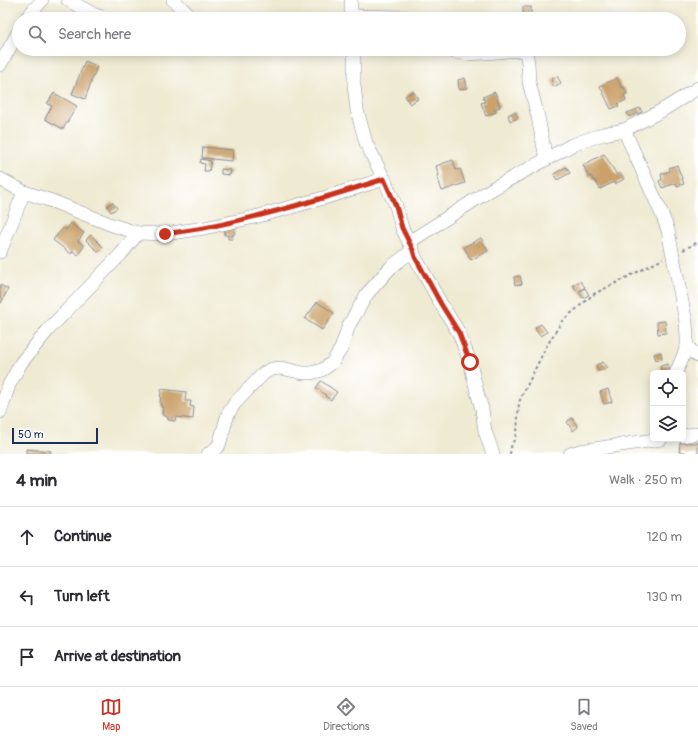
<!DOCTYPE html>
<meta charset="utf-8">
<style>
:root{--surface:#fff;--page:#f7f7f7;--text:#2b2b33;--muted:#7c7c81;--line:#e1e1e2;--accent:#c8321e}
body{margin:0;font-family:Pangolin,sans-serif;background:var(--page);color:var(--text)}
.controls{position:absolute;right:12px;bottom:12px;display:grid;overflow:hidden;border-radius:6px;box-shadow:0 2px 10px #0003}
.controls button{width:36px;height:36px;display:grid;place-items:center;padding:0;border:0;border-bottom:1px solid var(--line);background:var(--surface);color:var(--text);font:20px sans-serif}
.scale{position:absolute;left:12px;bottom:10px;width:86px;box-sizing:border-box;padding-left:4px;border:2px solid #1b2f5e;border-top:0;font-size:11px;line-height:14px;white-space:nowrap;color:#1b2f5e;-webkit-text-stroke:3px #fff;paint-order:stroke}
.stop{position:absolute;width:12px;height:12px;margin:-9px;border:3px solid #c8321e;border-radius:50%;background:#fff}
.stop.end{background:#c8321e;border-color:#fff;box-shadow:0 1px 4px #0008}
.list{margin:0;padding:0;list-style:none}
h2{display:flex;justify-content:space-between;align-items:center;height:52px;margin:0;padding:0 16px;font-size:17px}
h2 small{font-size:13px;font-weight:400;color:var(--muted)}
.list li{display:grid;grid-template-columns:26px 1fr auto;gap:12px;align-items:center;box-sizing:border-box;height:60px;padding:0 16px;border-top:1px solid var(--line)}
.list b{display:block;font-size:15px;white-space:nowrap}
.list em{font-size:13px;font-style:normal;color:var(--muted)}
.icon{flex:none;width:22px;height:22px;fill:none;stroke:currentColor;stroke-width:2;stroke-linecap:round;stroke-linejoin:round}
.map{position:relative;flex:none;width:698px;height:454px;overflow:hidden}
.search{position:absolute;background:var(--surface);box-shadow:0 2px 10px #0003;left:12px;right:12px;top:12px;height:44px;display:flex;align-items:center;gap:10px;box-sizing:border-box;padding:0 14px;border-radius:22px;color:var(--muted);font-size:15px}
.sheet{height:232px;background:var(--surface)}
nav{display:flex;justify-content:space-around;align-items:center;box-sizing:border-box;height:56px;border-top:1px solid var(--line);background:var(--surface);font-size:11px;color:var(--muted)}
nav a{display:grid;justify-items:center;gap:2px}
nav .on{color:var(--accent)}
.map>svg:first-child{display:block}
</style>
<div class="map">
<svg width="698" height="454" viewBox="0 0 698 454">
<rect width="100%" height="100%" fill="#fff"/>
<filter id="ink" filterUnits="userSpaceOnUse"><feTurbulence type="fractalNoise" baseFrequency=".025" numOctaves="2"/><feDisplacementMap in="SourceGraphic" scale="8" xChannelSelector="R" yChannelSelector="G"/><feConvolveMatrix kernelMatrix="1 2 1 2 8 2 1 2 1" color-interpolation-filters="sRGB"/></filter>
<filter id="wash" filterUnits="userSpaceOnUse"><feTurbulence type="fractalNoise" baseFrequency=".012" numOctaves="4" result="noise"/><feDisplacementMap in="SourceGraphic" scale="16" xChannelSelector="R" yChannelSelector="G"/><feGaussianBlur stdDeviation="0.9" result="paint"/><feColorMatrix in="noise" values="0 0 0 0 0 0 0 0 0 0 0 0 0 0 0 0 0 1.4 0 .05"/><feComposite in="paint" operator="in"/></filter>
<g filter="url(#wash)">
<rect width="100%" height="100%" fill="#efead2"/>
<g id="blocks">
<!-- building -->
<g fill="#caa16b">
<rect x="523" y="7" width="8" height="8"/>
<polygon points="85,61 97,66 85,99 72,94"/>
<polygon points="557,76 561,83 554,87 551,80"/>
<polygon points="465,78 467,88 459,90 458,80"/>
<polygon points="617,78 622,88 624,87 627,94 624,95 626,100 618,104 619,106 611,109 600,86"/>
<polygon points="413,91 418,99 410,104 405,96"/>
<polygon points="495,92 500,107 494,109 496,112 486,116 481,103 485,102 483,97"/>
<polygon points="54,93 77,106 63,129 45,119 52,106 47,104"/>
<polygon points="640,108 642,112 629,117 627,113"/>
<polygon points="515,112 518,118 510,121 508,115"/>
<polygon points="203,147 233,150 232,161 202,158"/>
<polygon points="604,154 617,175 620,173 624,179 615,184 614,182 600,189 595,180 594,181 591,176 589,177 583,165"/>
<polygon points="201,159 211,161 209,171 204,171 205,164 200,163"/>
<polygon points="453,160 456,170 460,169 465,183 442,191 437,176 439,176 436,166"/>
<polygon points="677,165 684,184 677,186 676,183 662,188 659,181 662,179 661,174 670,171 669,168"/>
<polygon points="566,167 570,173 557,180 554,174"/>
<polygon points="221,169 231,170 230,175 221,174"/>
<polygon points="112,202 117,208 111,212 107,206"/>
<polygon points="71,223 84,233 78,241 84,246 78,255 73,251 71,254 53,240 63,228 66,230"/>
<polygon points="225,225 235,226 234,235 232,235 232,239 228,239 228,235 224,235"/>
<polygon points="91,235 103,247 98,252 86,240"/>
<polygon points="481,238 488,251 471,260 464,247"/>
<polygon points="520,276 522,284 515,285 514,277"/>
<polygon points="580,281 585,287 578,292 573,285"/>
<polygon points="0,285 8,289 1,303 0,303"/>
<polygon points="585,288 589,295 583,298 579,292"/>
<polygon points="317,302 334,313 322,330 305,319"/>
<polygon points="665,321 666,333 658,334 657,322"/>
<polygon points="541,324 547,332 540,336 535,328"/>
<polygon points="661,352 662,359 656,360 654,354"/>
<polygon points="603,362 608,368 598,371 596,365"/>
<polygon points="668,364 670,373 662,373 660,366"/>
<polygon points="321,381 337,392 331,400 325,396 326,395 316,388"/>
<polygon points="161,389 186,392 185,401 191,401 190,406 194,407 193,419 176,417 175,421 168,420 168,417 166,417 166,416 162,415 163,407 161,407 161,404 160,404"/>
<polygon points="608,389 612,402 604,404 600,392"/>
<polygon points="572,418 578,427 573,431 567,422"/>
<polygon points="680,443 698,443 698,454 685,454 685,452 679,452"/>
<polygon points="26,449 51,451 50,454 26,454"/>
</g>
</g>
</g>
<g filter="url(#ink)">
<use href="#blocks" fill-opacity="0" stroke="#858c98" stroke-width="1"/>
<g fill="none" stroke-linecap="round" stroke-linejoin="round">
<defs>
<g id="minor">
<polyline points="68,0 95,15 110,19"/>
<polyline points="173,0 193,19"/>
<polyline points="351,0 351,19"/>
<polyline points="351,16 403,17 412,19"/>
<polyline points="26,19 42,0"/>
<polyline points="354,49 354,85 357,110 366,143 384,179 396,206 402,228 413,250 415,257 441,304 459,333 470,362 477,392 482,409 485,431 493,454"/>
<path d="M447,49C459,58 504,51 520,50L526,52L528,63L529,82L538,117L546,159"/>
<polyline points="0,65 19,31"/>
<polyline points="624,130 661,212 668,230 670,241 686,322 687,336 687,347 676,373"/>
<polyline points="0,179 24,192 52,201 84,214 115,226 138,233 165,234 204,228 255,217 327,197 384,179"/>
<polyline points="409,242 492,189 572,145 603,134 624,130 661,111 698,88"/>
<polyline points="0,252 24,192"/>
<polyline points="687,347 698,356"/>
<polyline points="0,412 9,385 21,363 48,330 121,254 138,233"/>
<polyline points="683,436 698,433"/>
<polyline points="208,454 212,452 219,445 228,414 235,403 264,373 272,369 281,368 303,373 311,373 322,370 332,363 341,349 349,325 367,294 391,267 413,250"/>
<polyline points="570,454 580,451 661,439"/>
</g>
</defs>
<!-- minor casing -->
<use href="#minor" stroke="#858c98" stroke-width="14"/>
<!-- path -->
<g stroke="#858c98" stroke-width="2" stroke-dasharray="3 3" stroke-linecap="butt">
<polyline points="683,250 698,242"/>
<polyline points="510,454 511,447 517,433 519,402 546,347 562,321 594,294 663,259"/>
</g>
<!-- minor -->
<use href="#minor" stroke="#fff" stroke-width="13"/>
</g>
</g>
<g fill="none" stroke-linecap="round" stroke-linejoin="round" filter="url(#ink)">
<!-- route -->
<path stroke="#c8321e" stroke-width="5" d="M165,234C178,232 191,230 204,228C265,216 325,198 384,179L396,206L402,228L413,250L415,257L441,304L459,333L470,362"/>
</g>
</svg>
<div class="controls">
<button><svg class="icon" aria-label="locate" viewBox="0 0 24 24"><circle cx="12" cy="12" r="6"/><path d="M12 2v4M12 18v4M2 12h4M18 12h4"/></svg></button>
<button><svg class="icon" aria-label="layers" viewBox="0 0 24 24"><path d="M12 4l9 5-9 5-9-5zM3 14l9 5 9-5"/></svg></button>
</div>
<div class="scale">50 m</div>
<div class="stop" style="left:470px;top:362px"></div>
<div class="stop end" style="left:165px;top:234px"></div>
<div class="search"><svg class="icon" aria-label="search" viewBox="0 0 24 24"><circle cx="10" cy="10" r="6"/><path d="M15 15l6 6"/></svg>Search here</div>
</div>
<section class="sheet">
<h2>4 min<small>Walk · 250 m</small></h2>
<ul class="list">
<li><svg class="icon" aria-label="ahead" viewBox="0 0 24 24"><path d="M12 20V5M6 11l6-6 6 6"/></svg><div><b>Continue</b></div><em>120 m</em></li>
<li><svg class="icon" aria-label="left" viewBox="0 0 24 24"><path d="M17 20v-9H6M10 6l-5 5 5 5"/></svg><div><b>Turn left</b></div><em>130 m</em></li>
<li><svg class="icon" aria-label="arrive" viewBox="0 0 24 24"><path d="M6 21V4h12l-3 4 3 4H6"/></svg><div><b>Arrive at destination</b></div></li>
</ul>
</section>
<nav>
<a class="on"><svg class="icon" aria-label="map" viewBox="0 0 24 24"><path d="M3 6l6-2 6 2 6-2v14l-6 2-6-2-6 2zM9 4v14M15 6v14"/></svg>Map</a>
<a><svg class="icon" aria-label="directions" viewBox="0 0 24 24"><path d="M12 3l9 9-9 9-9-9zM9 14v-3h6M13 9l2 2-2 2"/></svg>Directions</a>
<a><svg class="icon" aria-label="saved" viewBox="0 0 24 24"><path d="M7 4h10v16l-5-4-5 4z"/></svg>Saved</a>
</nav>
